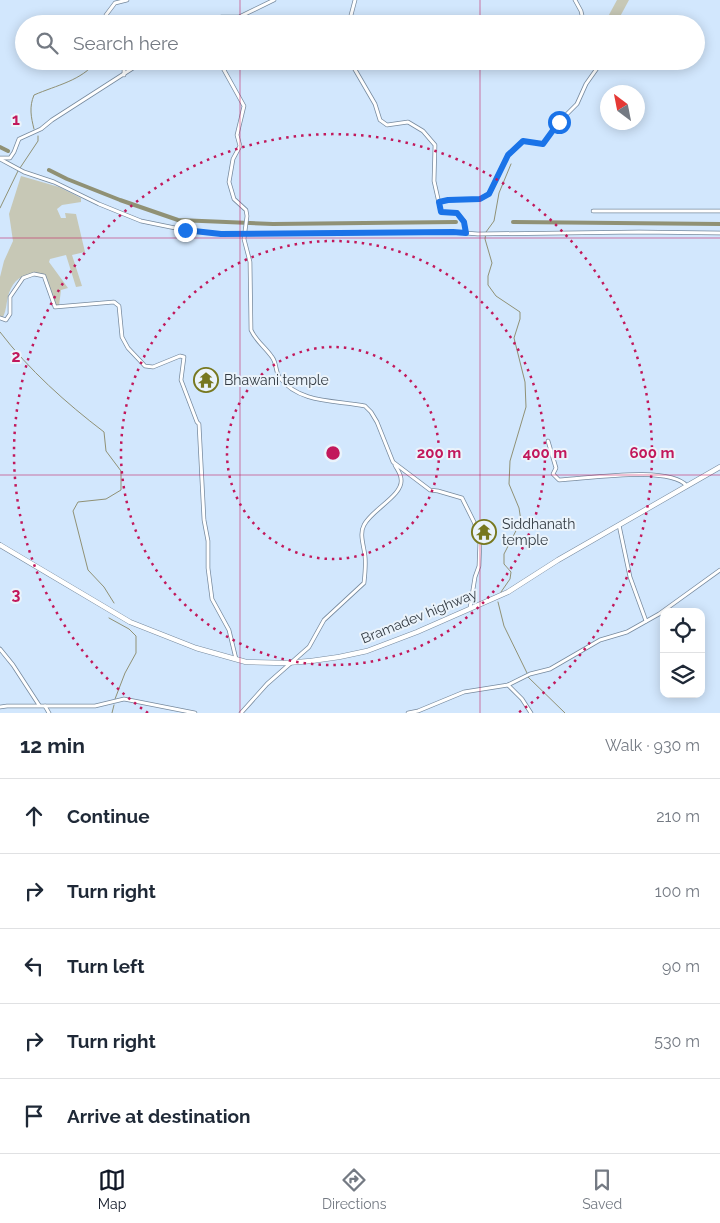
<!DOCTYPE html>
<meta charset="utf-8">
<style>
:root{--surface:#fff;--page:#f2f2f3;--text:#1f2937;--muted:#747a83;--line:#e0e1e3;--accent:#111827}
body{margin:0;font-family:Raleway,sans-serif;background:var(--page);color:var(--text)}
.controls{position:absolute;right:15px;bottom:15px;display:grid;overflow:hidden;border-radius:10px;box-shadow:0 2px 12px #0003}
.controls button{width:45px;height:45px;display:grid;place-items:center;padding:0;border:0;border-bottom:1px solid var(--line);background:var(--surface);color:var(--text);font:25px sans-serif}
.compass{position:absolute;left:600px;top:85px;width:45px;height:45px;border-radius:50%;background:var(--surface);box-shadow:0 2px 12px #0003;rotate:328deg}
.stop{position:absolute;width:15px;height:15px;margin:-11px;border:4px solid #1a73e8;border-radius:50%;background:#fff}
.stop.end{background:#1a73e8;border-color:#fff;box-shadow:0 1px 5px #0008}
.list{margin:0;padding:0;list-style:none}
h2{display:flex;justify-content:space-between;align-items:center;height:65px;margin:0;padding:0 20px;font-size:21px}
h2 small{font-size:16px;font-weight:400;color:var(--muted)}
.list li{display:grid;grid-template-columns:32px 1fr auto;gap:15px;align-items:center;box-sizing:border-box;height:75px;padding:0 20px;border-top:1px solid var(--line)}
.list b{display:block;font-size:19px;white-space:nowrap}
.list em{font-size:16px;font-style:normal;color:var(--muted)}
.icon{flex:none;width:28px;height:28px;fill:none;stroke:currentColor;stroke-width:2;stroke-linecap:round;stroke-linejoin:round}
.map{position:relative;flex:none;width:720px;height:713px;overflow:hidden}
.search{position:absolute;background:var(--surface);box-shadow:0 2px 12px #0003;left:15px;right:15px;top:15px;height:55px;display:flex;align-items:center;gap:12px;box-sizing:border-box;padding:0 18px;border-radius:28px;color:var(--muted);font-size:19px}
.sheet{height:440px;background:var(--surface)}
nav{display:flex;justify-content:space-around;align-items:center;box-sizing:border-box;height:70px;border-top:1px solid var(--line);background:var(--surface);font-size:14px;color:var(--muted)}
nav a{display:grid;justify-items:center;gap:2px}
nav .on{color:var(--accent)}
.map>svg:first-child{display:block}
</style>
<div class="map">
<svg width="720" height="713" viewBox="0 0 720 713">
<rect width="100%" height="100%" fill="#d2e7fd"/>
<!-- green -->
<g fill="#c7c8b6">
<polygon points="617,0 629,0 616,24 604,24"/>
<path d="M21,176L59,187L81,198V202L62,205L57,209L61,218H66L65,213L76,214L85,252L72,255L82,286L76,287L66,255L50,259L49,262L68,288L61,290L59,306L55,305L45,276C28,272 15,276 9,293C6,302 7,309 3,317L0,316V277L4,261L13,241L9,214Z"/>
</g>
<g fill="none" stroke-linecap="round" stroke-linejoin="round">
<!-- stream -->
<g stroke="#909175" stroke-width="1">
<path d="M34,129C31,117 29,107 34,95C57,85 81,81 97,61"/>
<polyline points="20,168 38,141 38,136"/>
<polyline points="0,208 18,171"/>
<path d="M0,332C29,370 66,403 104,432L106,451L121,471V490L106,499L78,502L73,511L88,570L104,587L114,603"/>
<polyline points="501,592 510,579 511,572 504,564 504,554 521,521 519,508 509,484 510,461 526,407 525,382 514,338 520,319 520,312 496,296 488,285 488,276 492,263 485,239 486,232 494,221 499,193 511,164"/>
<polyline points="498,602 504,626 527,673"/>
<polyline points="109,618 129,629 136,636 136,653 125,673 115,699"/>
<polyline points="528,677 565,713"/>
<polyline points="112,713 114,705"/>
</g>
<!-- canal -->
<g stroke="#909175" stroke-width="4">
<polyline points="0,147 8,151"/>
<polyline points="49,170 67,179 120,200 178,220 273,224 456,222"/>
<polyline points="513,222 720,224"/>
</g>
<defs>
<g id="street">
<polyline points="575,0 581,11 584,24"/>
<polyline points="108,24 106,15 115,3 127,0"/>
<polyline points="211,24 221,17 239,17 274,0"/>
<polyline points="350,24 350,19 355,0"/>
<path d="M219,61L244,106L237,135L240,146L233,159L229,182L234,199L246,210L247,216L244,239L250,262L251,330C256,341 265,347 272,357C277,363 275,372 280,378C300,404 337,400 365,406L371,412L377,422L393,462L430,490L438,491L462,498L474,522L480,539L479,566L475,577L470,608"/>
<polyline points="350,61 375,104 380,120 387,125 408,122 423,131 435,145 434,181 441,212 457,213 464,221 466,233"/>
<polyline points="124,75 124,61"/>
<polyline points="0,158 10,158 14,152 19,139 41,129 52,120 133,68 150,61"/>
<polyline points="0,159 24,172 54,182 99,204 141,221 185,230 221,234 453,232 478,234 639,232 720,233"/>
<polyline points="439,202 449,200 480,199 489,194 508,155 523,141 543,144 559,122 577,104 586,84 598,67 599,61"/>
<polyline points="593,211 720,211"/>
<polyline points="0,318 6,320 10,314 10,297 23,278 34,274 44,276 55,307 114,302 119,306 122,337 128,348 145,366 153,367 180,356 184,357 181,380 197,422 199,424 204,520 208,541 208,568 212,599 229,630 236,659"/>
<path d="M548,441L556,468L553,474L559,480C586,479 669,465 687,486"/>
<polyline points="619,525 630,577 646,621"/>
<polyline points="0,649 13,665 39,705"/>
<polyline points="508,685 522,699 531,713"/>
<polyline points="45,706 49,713"/>
<polyline points="0,707 7,706 95,706 124,699 195,713"/>
<path d="M241,713L267,684L309,647L324,620L364,583C365,574 366,565 365,556C364,546 359,534 364,525C371,510 404,495 401,479C401,474 397,469 395,465"/>
<polyline points="408,713 418,711 464,692 508,685 530,674 550,669 600,640 627,632 659,614 720,570"/>
</g>
<polyline id="secondary" points="0,545 130,622 196,648 246,662 285,663 311,661 339,657 367,651 417,632 508,592 558,560 720,467"/>
</defs>
<!-- street casing -->
<use href="#street" stroke="#778a9e" stroke-width="4.5"/>
<!-- secondary casing -->
<use href="#secondary" stroke="#778a9e" stroke-width="5.5"/>
<!-- street -->
<use href="#street" stroke="#fff" stroke-width="3"/>
<!-- secondary -->
<use href="#secondary" stroke="#fff" stroke-width="4.5"/>
</g>
<g fill="none" stroke-linecap="round" stroke-linejoin="round">
<!-- route -->
<polyline stroke="#1a73e8" stroke-width="6" points="185,230 221,234 453,232 466,233 464,222 457,213 441,212 439,202 448,200 480,199 489,194 508,155 523,141 543,144 559,122"/>
</g>
<!-- grid -->
<path fill="none" stroke="#c2185b" stroke-width="1" stroke-opacity="0.55" d="M240,0V24M480,0V24M240,61V713M480,61V713M0,238H720M0,475H720"/>
<!-- distance rings -->
<g fill="none" stroke="#c2185b" stroke-width="2.5" stroke-dasharray="2.5 5">
<circle cx="333" cy="453" r="106"/>
<circle cx="333" cy="453" r="212"/>
<path d="M148 713A319 319 0 1 1 518 713"/>
</g>
<!-- icons -->
<defs>
<symbol id="temple-ring" viewBox="-11 -11 22 22"><circle r="9.5" fill="#eaf3fb" stroke="#77781f" stroke-width="1.5"/><path d="M0-6L5-2H3V0L6.5 2.5H4V6H1.5V3h-3V6H-4V2.5H-6.5L-3 0V-2H-5Z" fill="#77781f"/></symbol>
</defs>
<g fill-rule="evenodd">
<use href="#temple-ring" x="192" y="366" width="28" height="28"/>
<use href="#temple-ring" x="470" y="518" width="28" height="28"/>
</g>
<g text-anchor="middle" stroke-width="4" stroke-linejoin="round" paint-order="stroke">
<!-- poi labels -->
<g font-size="14" fill="#333b43" stroke="#eaf3fb" text-anchor="start">
<text x="224" y="385">Bhawani temple</text>
<text x="502" y="529">Siddhanath<tspan x="502" dy="16">temple</tspan></text>
</g>
<!-- street labels -->
<g font-size="14" fill="#333b43" stroke="#eaf3fb">
<text transform="translate(419 616) rotate(-22)" y="5">Bramadev highway</text>
</g>
</g>
<g font-size="16" text-anchor="middle" font-weight="bold" fill="#c2185b" stroke="#eaf3fb" stroke-width="4" stroke-linejoin="round" paint-order="stroke">
<text x="16" y="125">1</text>
<text x="16" y="362">2</text>
<text x="16" y="600">3</text>
</g>
<circle cx="333" cy="453" r="8" fill="#c2185b" stroke="#eaf3fb" stroke-width="2.5"/>
<g font-size="15" text-anchor="middle" font-weight="bold" fill="#c2185b" stroke="#eaf3fb" stroke-width="4" stroke-linejoin="round" paint-order="stroke">
<text x="439" y="458">200 m</text>
<text x="545" y="458">400 m</text>
<text x="652" y="458">600 m</text>
</g>
</svg>
<div class="controls">
<button><svg class="icon" aria-label="locate" viewBox="0 0 24 24"><circle cx="12" cy="12" r="6"/><path d="M12 2v4M12 18v4M2 12h4M18 12h4"/></svg></button>
<button><svg class="icon" aria-label="layers" viewBox="0 0 24 24"><path d="M12 4l9 5-9 5-9-5zM3 14l9 5 9-5"/></svg></button>
</div>
<svg class="compass" viewBox="-18 -18 36 36"><path d="M0-13l5 13h-10z" fill="#e53935"/><path d="M0 13l5-13h-10z" fill="#747a83"/></svg>
<div class="stop" style="left:559px;top:122px"></div>
<div class="stop end" style="left:185px;top:230px"></div>
<div class="search"><svg class="icon" aria-label="search" viewBox="0 0 24 24"><circle cx="10" cy="10" r="6"/><path d="M15 15l6 6"/></svg>Search here</div>
</div>
<section class="sheet">
<h2>12 min<small>Walk · 930 m</small></h2>
<ul class="list">
<li><svg class="icon" aria-label="ahead" viewBox="0 0 24 24"><path d="M12 20V5M6 11l6-6 6 6"/></svg><div><b>Continue</b></div><em>210 m</em></li>
<li><svg class="icon" aria-label="right" viewBox="0 0 24 24"><path d="M7 20v-9h11M14 6l5 5-5 5"/></svg><div><b>Turn right</b></div><em>100 m</em></li>
<li><svg class="icon" aria-label="left" viewBox="0 0 24 24"><path d="M17 20v-9H6M10 6l-5 5 5 5"/></svg><div><b>Turn left</b></div><em>90 m</em></li>
<li><svg class="icon" aria-label="right" viewBox="0 0 24 24"><path d="M7 20v-9h11M14 6l5 5-5 5"/></svg><div><b>Turn right</b></div><em>530 m</em></li>
<li><svg class="icon" aria-label="arrive" viewBox="0 0 24 24"><path d="M6 21V4h12l-3 4 3 4H6"/></svg><div><b>Arrive at destination</b></div></li>
</ul>
</section>
<nav>
<a class="on"><svg class="icon" aria-label="map" viewBox="0 0 24 24"><path d="M3 6l6-2 6 2 6-2v14l-6 2-6-2-6 2zM9 4v14M15 6v14"/></svg>Map</a>
<a><svg class="icon" aria-label="directions" viewBox="0 0 24 24"><path d="M12 3l9 9-9 9-9-9zM9 14v-3h6M13 9l2 2-2 2"/></svg>Directions</a>
<a><svg class="icon" aria-label="saved" viewBox="0 0 24 24"><path d="M7 4h10v16l-5-4-5 4z"/></svg>Saved</a>
</nav>
